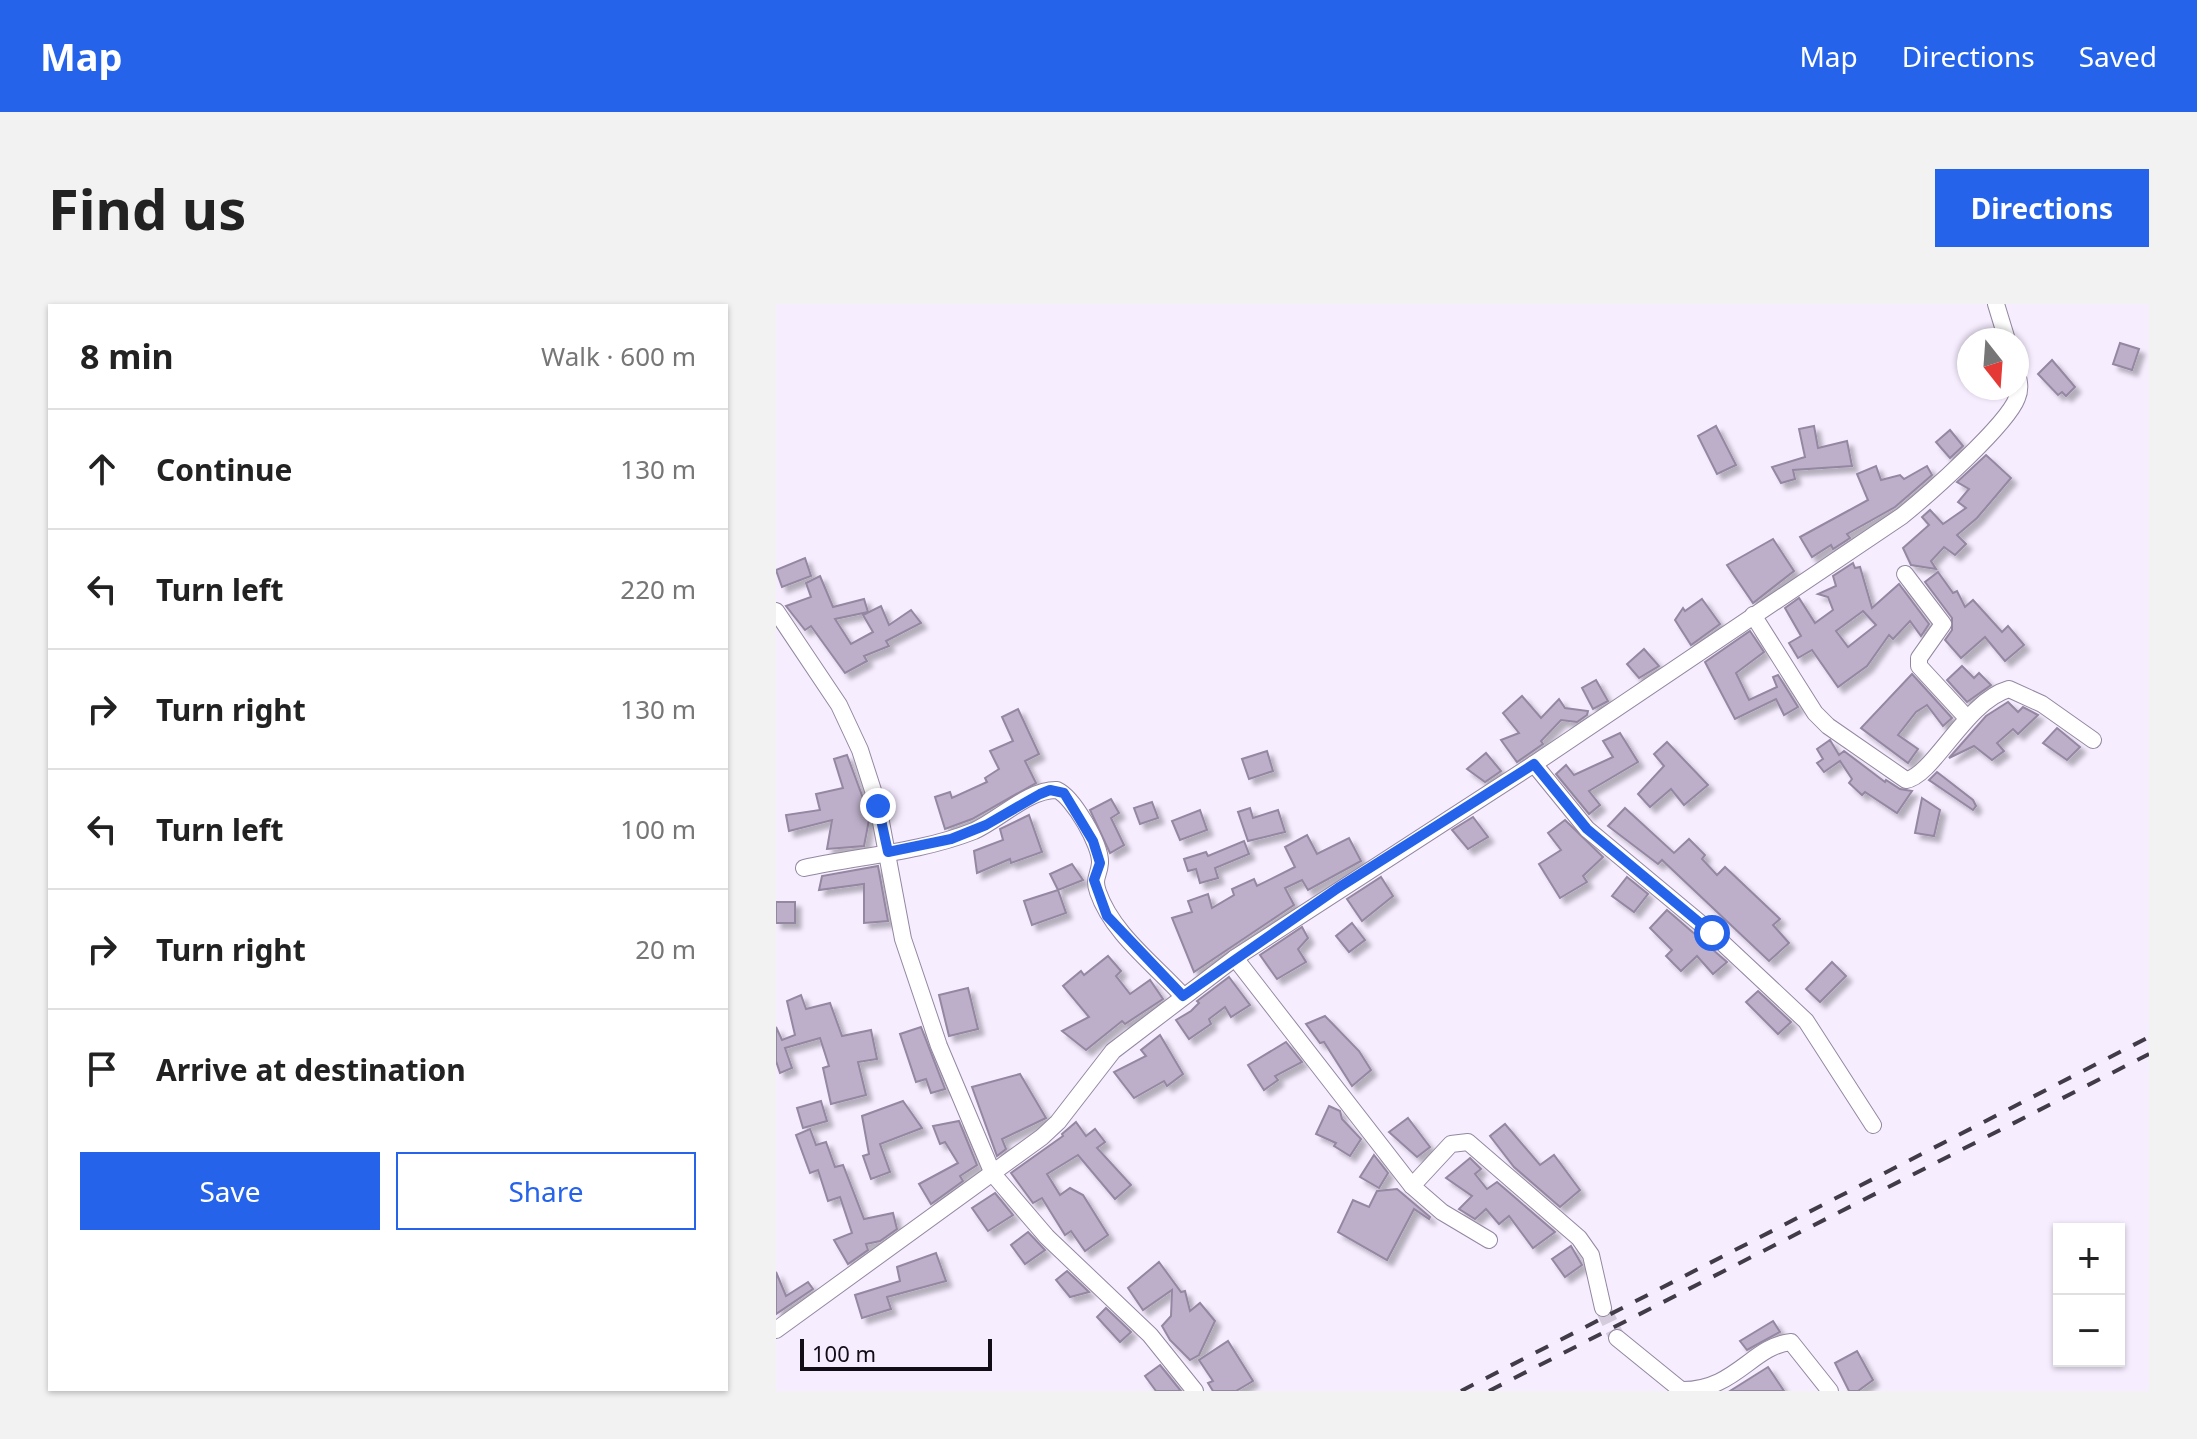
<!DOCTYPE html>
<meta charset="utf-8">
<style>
:root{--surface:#fff;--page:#f2f2f2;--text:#222;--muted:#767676;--line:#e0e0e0;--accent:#2563eb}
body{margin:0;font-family:"Noto Sans",sans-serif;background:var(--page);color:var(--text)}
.controls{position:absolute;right:24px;bottom:24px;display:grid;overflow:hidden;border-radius:0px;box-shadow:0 2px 6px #0004}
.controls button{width:72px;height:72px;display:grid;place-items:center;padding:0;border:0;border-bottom:2px solid var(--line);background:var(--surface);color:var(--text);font:40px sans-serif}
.compass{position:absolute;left:1181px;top:24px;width:72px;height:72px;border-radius:50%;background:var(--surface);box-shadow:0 2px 6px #0004;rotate:163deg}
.scale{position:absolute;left:24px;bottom:20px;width:192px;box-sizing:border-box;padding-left:8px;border:4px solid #110c16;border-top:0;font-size:22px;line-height:28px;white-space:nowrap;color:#110c16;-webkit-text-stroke:6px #f6edff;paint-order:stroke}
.stop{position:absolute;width:24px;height:24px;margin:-18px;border:6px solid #2563eb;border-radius:50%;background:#fff}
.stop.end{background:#2563eb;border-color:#fff;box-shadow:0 2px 8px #0008}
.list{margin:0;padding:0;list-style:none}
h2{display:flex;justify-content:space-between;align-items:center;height:104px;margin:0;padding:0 32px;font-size:34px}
h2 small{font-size:26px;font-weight:400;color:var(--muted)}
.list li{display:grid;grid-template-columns:52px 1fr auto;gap:24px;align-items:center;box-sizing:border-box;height:120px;padding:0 32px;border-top:2px solid var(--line)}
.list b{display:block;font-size:30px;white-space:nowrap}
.list em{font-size:26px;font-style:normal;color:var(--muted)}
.actions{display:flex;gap:16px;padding:24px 32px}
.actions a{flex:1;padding:18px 0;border:2px solid var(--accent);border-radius:0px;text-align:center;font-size:28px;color:var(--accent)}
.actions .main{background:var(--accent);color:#fff}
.icon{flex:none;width:44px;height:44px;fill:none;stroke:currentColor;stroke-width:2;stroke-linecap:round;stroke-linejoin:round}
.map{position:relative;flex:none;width:1373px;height:1087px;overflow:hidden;border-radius:0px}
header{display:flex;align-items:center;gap:48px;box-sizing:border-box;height:112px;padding:0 40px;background:var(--accent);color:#fff}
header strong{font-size:38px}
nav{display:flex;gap:44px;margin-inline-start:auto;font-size:28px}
.intro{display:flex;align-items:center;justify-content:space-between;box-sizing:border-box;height:192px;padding:0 48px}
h1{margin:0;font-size:56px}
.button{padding:20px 36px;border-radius:0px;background:var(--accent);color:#fff;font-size:28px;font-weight:700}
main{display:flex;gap:48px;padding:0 48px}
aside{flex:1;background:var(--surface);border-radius:0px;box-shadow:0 2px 6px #0004}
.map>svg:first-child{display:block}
</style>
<header>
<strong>Map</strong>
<nav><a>Map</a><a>Directions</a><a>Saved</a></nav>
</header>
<div class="intro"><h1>Find us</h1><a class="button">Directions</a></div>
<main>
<aside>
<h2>8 min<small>Walk · 600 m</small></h2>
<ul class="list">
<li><svg class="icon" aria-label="ahead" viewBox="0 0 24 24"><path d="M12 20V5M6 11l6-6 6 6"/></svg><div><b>Continue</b></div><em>130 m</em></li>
<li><svg class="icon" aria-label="left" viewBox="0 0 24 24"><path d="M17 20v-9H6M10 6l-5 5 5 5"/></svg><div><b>Turn left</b></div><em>220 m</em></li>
<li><svg class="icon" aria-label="right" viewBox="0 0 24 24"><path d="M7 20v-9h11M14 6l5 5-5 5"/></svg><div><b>Turn right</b></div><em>130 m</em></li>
<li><svg class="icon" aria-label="left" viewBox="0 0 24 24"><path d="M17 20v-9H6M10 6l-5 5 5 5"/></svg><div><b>Turn left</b></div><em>100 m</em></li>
<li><svg class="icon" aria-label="right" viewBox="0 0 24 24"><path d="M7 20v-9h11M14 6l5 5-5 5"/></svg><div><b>Turn right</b></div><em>20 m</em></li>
<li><svg class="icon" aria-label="arrive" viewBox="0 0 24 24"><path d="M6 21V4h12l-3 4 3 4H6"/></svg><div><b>Arrive at destination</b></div></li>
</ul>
<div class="actions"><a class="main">Save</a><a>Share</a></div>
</aside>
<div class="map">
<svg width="1373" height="1087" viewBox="0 0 1373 1087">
<defs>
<filter id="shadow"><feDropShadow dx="5.5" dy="5.5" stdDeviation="2" flood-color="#0004"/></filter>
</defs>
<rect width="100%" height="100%" fill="#f6edff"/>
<!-- building -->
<g fill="#bdafca" stroke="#9487a1" stroke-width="2" fill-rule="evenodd" filter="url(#shadow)">
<polygon points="1344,39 1363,45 1356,66 1337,60"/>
<polygon points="1276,56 1299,83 1290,92 1286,88 1282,91 1262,70"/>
<polygon points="940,122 960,161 941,170 922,132"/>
<polygon points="1038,122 1042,144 1071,137 1076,162 1017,166 1019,175 1005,179 996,163 1029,153 1023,125"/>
<polygon points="1174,126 1187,142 1174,154 1160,138"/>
<polygon points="1210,151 1235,174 1201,214 1181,231 1190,240 1179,251 1168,243 1155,257 1160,265 1135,261 1127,244 1153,221 1146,213 1154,206 1167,220 1190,204 1182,198 1193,185 1181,178"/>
<polygon points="1100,162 1105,176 1124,171 1128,175 1151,162 1156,171 1119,203 1071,230 1074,234 1057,245 1055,241 1036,253 1024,233 1092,196 1081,170"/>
<polygon points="997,235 1018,267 977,299 951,261"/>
<polygon points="29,254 35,272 6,283 0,266"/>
<path d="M1077,259L1079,264L1084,263L1096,304L1123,280L1153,320L1145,332L1134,317L1117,335L1113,331L1091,362L1062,383L1036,346L1022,354L1013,339L1025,332L1009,304L1023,294L1039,319L1057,306L1052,293L1042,290L1060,282L1057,272ZM1087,307L1100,321L1072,343L1060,327Z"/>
<polygon points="1162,268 1177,289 1181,287 1189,303 1197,296 1226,328 1232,322 1248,341 1229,357 1209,333 1185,354 1169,336 1176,326 1176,314 1149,278"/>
<polygon points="44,272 57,303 88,295 92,308 59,315 75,340 97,328 87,311 105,302 113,321 135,306 145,319 110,337 113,342 88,352 91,357 69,369 35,322 29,326 10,302 35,293 30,279"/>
<polygon points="926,295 944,320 915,341 899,316 907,304 909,307"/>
<polygon points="974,327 988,348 960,369 973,396 1001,383 997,373 1002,371 1022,403 1008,411 1000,395 959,415 929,358"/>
<polygon points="868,345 883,362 863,374 851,360"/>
<polygon points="1186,362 1198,374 1203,369 1215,381 1191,398 1171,376"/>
<polygon points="1136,370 1176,414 1167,422 1151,401 1140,408 1122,431 1142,445 1132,459 1085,424"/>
<polygon points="820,376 832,397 817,405 806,384"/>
<polygon points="746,392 765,414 783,395 789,404 812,407 811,411 801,418 785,416 765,437 767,440 741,458 725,436 743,429 727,409"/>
<polygon points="1232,398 1242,408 1247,403 1262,411 1242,430 1237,425 1221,439 1228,447 1216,456 1198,442 1173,454 1210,412"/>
<polygon points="242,405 263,450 249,457 260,479 196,515 169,525 159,493 174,488 176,494 211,478 209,474 223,465 214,447 237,437 226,413"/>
<polygon points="1281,424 1304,443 1291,456 1267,439"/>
<polygon points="844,429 862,458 813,487 824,501 813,510 780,470 790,461 798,471 837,453 827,437"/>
<polygon points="1054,436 1063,451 1068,447 1109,478 1110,476 1124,485 1136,487 1121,509 1089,488 1086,491 1073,479 1076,475 1064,457 1048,468 1041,459 1047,455 1041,445"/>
<polygon points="891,438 932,481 908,501 895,485 874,503 862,490 888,462 878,450"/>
<polygon points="491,447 497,467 473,475 466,455"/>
<polygon points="710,449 725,467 709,478 691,465"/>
<polygon points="71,451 91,505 93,516 88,542 51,545 56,516 13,527 10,511 44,506 40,490 67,484 58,455"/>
<polygon points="1161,468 1197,496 1200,502 1197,506 1153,476"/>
<polygon points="1146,494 1164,506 1158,532 1139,529"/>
<polygon points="335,495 343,509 335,514 348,541 334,549 314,506"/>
<polygon points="376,498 382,514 364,520 358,504"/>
<polygon points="474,504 477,514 502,506 509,528 472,537 462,508"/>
<polygon points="849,504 898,549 913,535 929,551 926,555 941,571 949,563 1004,615 997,621 1013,639 993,657 886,556 882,560 832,522"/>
<polygon points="424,506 431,526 404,536 396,517"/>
<polygon points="253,511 266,548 235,559 234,555 201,569 198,547 227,536 224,525"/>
<polygon points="697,513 712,533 692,545 676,526"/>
<polygon points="789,516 827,553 807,572 811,578 784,594 763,560 785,546 772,529"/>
<polygon points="531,531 541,550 573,534 585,557 532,586 526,576 509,584 518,601 418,668 396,614 416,608 412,597 432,590 436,604 458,591 456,585 478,575 481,582 519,563 509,543"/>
<polygon points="468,537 473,550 439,564 442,574 424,579 420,565 412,567 408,555 430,548 432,552"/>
<polygon points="296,560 307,576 282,586 274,570"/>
<polygon points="102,562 112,617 88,619 88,580 43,586 46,572"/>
<polygon points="605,573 617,592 586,617 571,595"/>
<polygon points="851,573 872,590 858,608 836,592"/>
<polygon points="282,586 290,609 256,621 248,597"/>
<rect x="0" y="598" width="19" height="21"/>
<polygon points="891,606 951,658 937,670 921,652 905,667 890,652 896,646 874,624"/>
<polygon points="576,619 589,636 573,648 560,632"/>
<polygon points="526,623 532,634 522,645 530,658 501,675 484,651"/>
<polygon points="332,652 345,667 340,672 354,690 374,676 387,695 349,720 346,717 310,746 286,727 313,713 287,682 305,667 308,671"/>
<polygon points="1056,658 1070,672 1044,698 1030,685"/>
<polygon points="453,673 474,701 455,713 449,703 433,715 435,720 413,735 400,716 415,707 423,699 421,697"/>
<polygon points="192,684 202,725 173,732 163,691"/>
<polygon points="982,687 1015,718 1002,730 970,698"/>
<polygon points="25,691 30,705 54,699 66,732 95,726 101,755 82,758 90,791 55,800 47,764 53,762 44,734 9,744 16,764 4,769 0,757 0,723 6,736 19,731 11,697"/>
<polygon points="549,712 583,747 595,766 576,782 548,738 544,739 530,720"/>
<polygon points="145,723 169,785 155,789 150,775 140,778 124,730"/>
<polygon points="384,731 407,770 391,782 388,777 358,794 338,768 370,752 365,746"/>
<polygon points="510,738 526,758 499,772 502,776 488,786 472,761"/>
<polygon points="244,770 270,814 226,835 230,845 221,852 196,783"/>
<polygon points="45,797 51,817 27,824 21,804"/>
<polygon points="127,797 146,824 104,840 114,868 95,875 87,852 93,850 86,812"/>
<polygon points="553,802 564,807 566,815 585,835 574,852 558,842 560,839 540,830"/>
<polygon points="632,814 654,843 641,853 613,828"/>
<polygon points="183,817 201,861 184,872 187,877 155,900 143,880 182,859 169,838 164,840 157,822"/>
<polygon points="300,818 310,832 319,825 329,838 321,844 355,881 339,895 302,851 271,870 284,891 294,884 307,891 332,931 309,947 295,927 289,931 266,894 257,899 235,869 287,832 286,830"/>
<polygon points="729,820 764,861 778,851 804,886 784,903 738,863 714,832"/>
<polygon points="34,825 40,841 50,838 59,863 67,861 88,915 117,909 121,925 104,937 90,940 92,946 72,960 58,936 76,929 64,893 52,897 42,866 34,869 20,831"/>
<polygon points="598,851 612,869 603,884 584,873"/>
<polygon points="694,854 705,865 699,870 711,885 721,878 779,928 757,944 733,912 723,920 710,905 699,915 683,905 696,892 670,874"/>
<polygon points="621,885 654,913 653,915 638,905 611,956 562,928 577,896 593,903 601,887"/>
<polygon points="219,889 237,911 212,927 196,904"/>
<polygon points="252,928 269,946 249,960 235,941"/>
<polygon points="795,942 806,961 789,973 776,955"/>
<polygon points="160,949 170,977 111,993 115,1005 86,1014 79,991 124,977 121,963"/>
<polygon points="383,958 405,988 409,987 414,1007 424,999 439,1017 423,1051 414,1056 394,1036 386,1022 395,1012 396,986 367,1006 352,984"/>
<polygon points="291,967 313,988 294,993 280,976"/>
<polygon points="0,968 10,992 32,978 37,985 0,1010"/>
<polygon points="330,1004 355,1028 344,1038 321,1013"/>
<polygon points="997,1017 1004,1028 971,1046 964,1037"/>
<polygon points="452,1037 477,1077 460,1087 437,1087 432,1079 437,1077 423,1056"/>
<polygon points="1081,1047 1097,1076 1082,1087 1073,1087 1059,1059"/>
<polygon points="384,1061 405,1087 380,1087 369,1072"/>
<polygon points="992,1063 1008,1087 954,1087"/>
</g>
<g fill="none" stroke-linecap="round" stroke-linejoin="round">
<!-- minor-tunnel -->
<polyline stroke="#d4cbdc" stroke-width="16" stroke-dasharray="16 8" stroke-linecap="butt" points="827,1004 841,1034"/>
<defs>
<g id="minor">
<polyline points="1220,0 1231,36"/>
<polyline points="1129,270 1167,320 1143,354 1143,362 1191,414"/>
<polyline points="0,307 63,401 84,446 102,502 127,635 163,742 217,870 271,933 374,1031 419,1087"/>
<path d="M977,311L1039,409L1052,422L1130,476C1157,472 1190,397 1233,385L1266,400L1317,436"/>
<polyline points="758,460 811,525 936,629 1030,717 1097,821"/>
<path d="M28,564C84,552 145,548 198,527C223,516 253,485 281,486C297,493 325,541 324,559C323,572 317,574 322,588C336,629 378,660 407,692"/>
<polyline points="459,654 636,882 666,908 713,936"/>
<polyline points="636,882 675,840 692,838 803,934 815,951 827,1004"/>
<path d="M0,1026L266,833L282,818L337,747L459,654L758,460L1126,212C1152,191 1231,121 1241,94C1245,85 1243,77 1241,69"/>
<path d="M841,1034L905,1086C959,1087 976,1042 1015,1038L1054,1087"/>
</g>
</defs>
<!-- minor casing -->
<use href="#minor" stroke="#9487a1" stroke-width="18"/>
<!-- minor -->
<use href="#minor" stroke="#fff" stroke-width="16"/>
<!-- rail -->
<g stroke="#403b46" stroke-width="4" stroke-dasharray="14 14" stroke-linecap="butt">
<polyline points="685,1087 1373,733"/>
<polyline points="713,1087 1373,750"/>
</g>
</g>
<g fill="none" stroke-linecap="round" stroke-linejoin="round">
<!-- route -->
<polyline stroke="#2563eb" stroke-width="10" points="102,502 112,548 175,535 210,521 264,490 274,486 288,489 317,537 324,559 318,576 331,612 407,692 562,584 758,460 811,525 936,629"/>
</g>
</svg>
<div class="controls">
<button>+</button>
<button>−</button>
</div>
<svg class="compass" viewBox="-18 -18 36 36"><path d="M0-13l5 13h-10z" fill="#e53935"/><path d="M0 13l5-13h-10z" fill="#767676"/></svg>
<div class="scale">100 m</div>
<div class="stop" style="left:936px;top:629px"></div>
<div class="stop end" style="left:102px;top:502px"></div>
</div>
</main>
